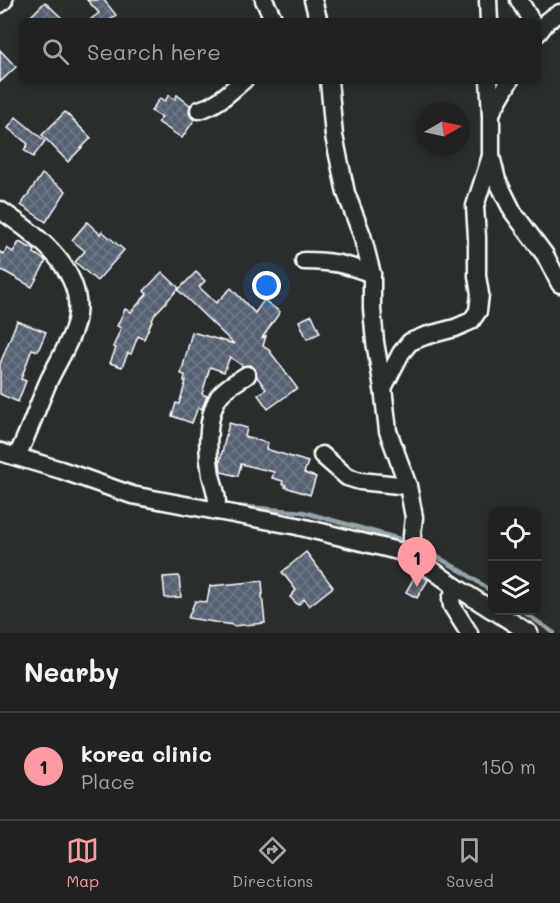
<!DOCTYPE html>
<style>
:root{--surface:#202222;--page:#2d2f2f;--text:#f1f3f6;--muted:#a2a4a5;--line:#3d3f40;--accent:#ff9aa2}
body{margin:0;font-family:Mali,sans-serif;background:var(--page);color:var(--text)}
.controls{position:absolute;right:18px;bottom:18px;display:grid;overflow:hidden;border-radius:12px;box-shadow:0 3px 9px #0003}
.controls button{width:54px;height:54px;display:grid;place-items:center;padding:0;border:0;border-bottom:2px solid var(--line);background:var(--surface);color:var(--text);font:30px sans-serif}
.compass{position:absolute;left:416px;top:102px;width:54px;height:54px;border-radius:50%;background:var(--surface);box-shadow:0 3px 9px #0003;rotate:81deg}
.you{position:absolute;left:267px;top:286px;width:21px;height:21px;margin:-15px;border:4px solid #fff;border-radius:50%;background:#1a73e8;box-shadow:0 0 0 9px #1a73e833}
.badge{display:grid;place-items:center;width:39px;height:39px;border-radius:50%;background:var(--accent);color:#111;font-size:20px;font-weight:700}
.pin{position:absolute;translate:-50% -50px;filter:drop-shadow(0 2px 3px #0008)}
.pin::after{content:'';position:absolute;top:32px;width:21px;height:18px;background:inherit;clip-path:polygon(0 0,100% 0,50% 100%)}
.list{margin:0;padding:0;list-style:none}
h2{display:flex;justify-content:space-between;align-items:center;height:78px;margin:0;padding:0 24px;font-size:26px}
h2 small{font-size:20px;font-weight:400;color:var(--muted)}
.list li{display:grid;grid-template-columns:39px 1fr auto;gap:18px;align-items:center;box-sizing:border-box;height:108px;padding:0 24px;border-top:2px solid var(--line)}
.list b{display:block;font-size:22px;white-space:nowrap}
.list p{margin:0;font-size:20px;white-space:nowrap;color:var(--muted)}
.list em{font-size:20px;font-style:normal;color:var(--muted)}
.icon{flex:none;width:33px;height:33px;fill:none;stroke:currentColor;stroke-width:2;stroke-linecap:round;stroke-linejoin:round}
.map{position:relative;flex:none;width:560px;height:633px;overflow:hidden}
.search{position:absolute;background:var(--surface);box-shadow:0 3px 9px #0003;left:18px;right:18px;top:18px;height:66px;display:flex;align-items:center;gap:15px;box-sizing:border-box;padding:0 21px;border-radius:12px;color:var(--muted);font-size:22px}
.sheet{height:186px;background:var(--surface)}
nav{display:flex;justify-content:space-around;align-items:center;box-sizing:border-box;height:84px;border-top:2px solid var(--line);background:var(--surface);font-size:16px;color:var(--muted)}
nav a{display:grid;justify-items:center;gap:3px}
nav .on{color:var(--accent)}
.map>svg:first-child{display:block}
</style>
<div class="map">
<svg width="560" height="633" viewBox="0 0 560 633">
<defs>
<pattern id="building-cross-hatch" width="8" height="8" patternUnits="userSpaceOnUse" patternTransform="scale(1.5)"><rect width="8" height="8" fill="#566172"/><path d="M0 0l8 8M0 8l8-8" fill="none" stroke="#6f7987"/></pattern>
</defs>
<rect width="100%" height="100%" fill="#2a2d2e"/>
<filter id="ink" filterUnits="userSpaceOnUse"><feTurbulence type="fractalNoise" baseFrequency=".0167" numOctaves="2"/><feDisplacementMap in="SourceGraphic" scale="12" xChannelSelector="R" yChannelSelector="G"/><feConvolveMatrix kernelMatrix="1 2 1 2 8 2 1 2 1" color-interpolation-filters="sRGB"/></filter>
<g filter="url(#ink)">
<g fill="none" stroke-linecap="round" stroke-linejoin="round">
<!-- stream -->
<g stroke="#94a4a9" stroke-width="4.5">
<polyline points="0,443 21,448 49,458"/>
<polyline points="234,506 303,512 407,541"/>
<polyline points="415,544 465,573 492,592"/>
<polyline points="521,610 554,633"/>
</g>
</g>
<!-- building -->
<g fill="url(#building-cross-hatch)" stroke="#fff" stroke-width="1.5">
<polygon points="87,0 104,0 116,15 107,22 87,22 99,13"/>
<polygon points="45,2 66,22 25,22"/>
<polygon points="0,50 16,67 0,82"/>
<polygon points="169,95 175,99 177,95 190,105 189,113 192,118 195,119 182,138 158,122 162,117 151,111 160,98 165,101"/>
<polygon points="65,112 91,138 68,162 42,135"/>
<polygon points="16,117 45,141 33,157 24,150 28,144 8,128"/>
<polygon points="42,174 66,191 46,222 21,205"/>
<polygon points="87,222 100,234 102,231 124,250 97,281 75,262 85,251 72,240"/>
<polygon points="19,242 35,250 34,253 46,261 32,287 0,269 0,252 4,254 7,248 13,252"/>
<polygon points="162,272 179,288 155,314 144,339 138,336 131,354 128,353 122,367 110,363 116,348 113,347 121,328 117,326 125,309 131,312 147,294 144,291"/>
<polygon points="196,272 205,281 199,287 216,303 231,288 255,313 264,300 280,312 262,338 266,336 263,346 269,350 297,388 268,409 258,395 266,389 257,377 255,369 251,365 243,366 230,357 224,372 210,367 202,394 207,396 202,409 198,407 192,423 172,416 176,403 179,404 186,381 184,381 185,375 181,374 192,332 234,344 178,290"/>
<polygon points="312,315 320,333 307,339 299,321"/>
<polygon points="17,321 46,332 38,351 32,349 21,379 26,381 18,402 0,394 0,364"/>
<polygon points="229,423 247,428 245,437 268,443 266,449 308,462 304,473 316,477 310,495 285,487 286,485 282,484 283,481 272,478 274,472 241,464 238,476 221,472 220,461"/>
<polygon points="306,552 333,587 309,606 304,599 298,605 290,597 296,590 282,572"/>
<polygon points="417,572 428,580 417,598 406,592"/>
<polygon points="179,576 181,597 165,598 163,577"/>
<polygon points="262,581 263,594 262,594 265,623 233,626 233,625 188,618 195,601 207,602 210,586"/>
</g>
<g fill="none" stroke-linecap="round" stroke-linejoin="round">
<defs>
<g id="minor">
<polyline points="264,0 275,22"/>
<polyline points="313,0 319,22"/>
<polyline points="488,0 489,22"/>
<polyline points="519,0 532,22"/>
<polyline points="0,4 4,0"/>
<polyline points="538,33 548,20 560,13"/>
<polyline points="329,80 334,136 346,193 362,235 372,274 372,309 375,342 383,388 388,431 408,486 414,517 410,554"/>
<polyline points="489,80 491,114 491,156 497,180 513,212 545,255 560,284"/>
<path d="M199,110C219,104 228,93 244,80"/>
<polyline points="491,113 510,80"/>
<path d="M0,210C36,234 87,271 76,321C71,342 58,361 49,380C38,405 29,432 17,456"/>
<path d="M304,261C332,261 345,264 372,274"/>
<polyline points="383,388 401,353 410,342 425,336 455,328 471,321 478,311 480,294 477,276 477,238 475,206 491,156"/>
<polyline points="0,452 61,470 132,495 297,526 410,554 456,587 492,610"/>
<polyline points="322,455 347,477 360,481 408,486"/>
<path d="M216,511C219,499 214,487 211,475C207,453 206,418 218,398C224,388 238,381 247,375"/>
<polyline points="456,587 451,599 452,606 469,633"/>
<polyline points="493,610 529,633"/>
</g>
</defs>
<!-- minor casing -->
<use href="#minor" stroke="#fff" stroke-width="21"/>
<!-- minor -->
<use href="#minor" stroke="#2a2d2e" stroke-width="16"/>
</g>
</g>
</svg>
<div class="controls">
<button><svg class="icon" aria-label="locate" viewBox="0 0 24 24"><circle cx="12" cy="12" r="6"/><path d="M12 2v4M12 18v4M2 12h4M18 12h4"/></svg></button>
<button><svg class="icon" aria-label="layers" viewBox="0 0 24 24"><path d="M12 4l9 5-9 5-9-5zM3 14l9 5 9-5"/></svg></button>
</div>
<svg class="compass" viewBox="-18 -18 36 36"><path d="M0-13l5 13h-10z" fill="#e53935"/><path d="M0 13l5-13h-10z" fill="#a2a4a5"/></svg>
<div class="you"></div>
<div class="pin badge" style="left:417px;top:587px">1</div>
<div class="search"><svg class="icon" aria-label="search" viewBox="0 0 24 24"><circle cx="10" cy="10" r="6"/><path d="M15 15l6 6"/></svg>Search here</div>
</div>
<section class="sheet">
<h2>Nearby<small></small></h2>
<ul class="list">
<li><span class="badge">1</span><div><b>korea clinic</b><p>Place</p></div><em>150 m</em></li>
</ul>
</section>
<nav>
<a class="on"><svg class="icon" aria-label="map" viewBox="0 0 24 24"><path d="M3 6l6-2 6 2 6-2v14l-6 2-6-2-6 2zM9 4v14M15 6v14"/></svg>Map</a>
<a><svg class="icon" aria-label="directions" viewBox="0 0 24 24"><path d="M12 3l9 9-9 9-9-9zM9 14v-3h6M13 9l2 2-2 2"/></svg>Directions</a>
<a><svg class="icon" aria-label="saved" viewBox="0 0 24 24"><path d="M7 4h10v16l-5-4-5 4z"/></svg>Saved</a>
</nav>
